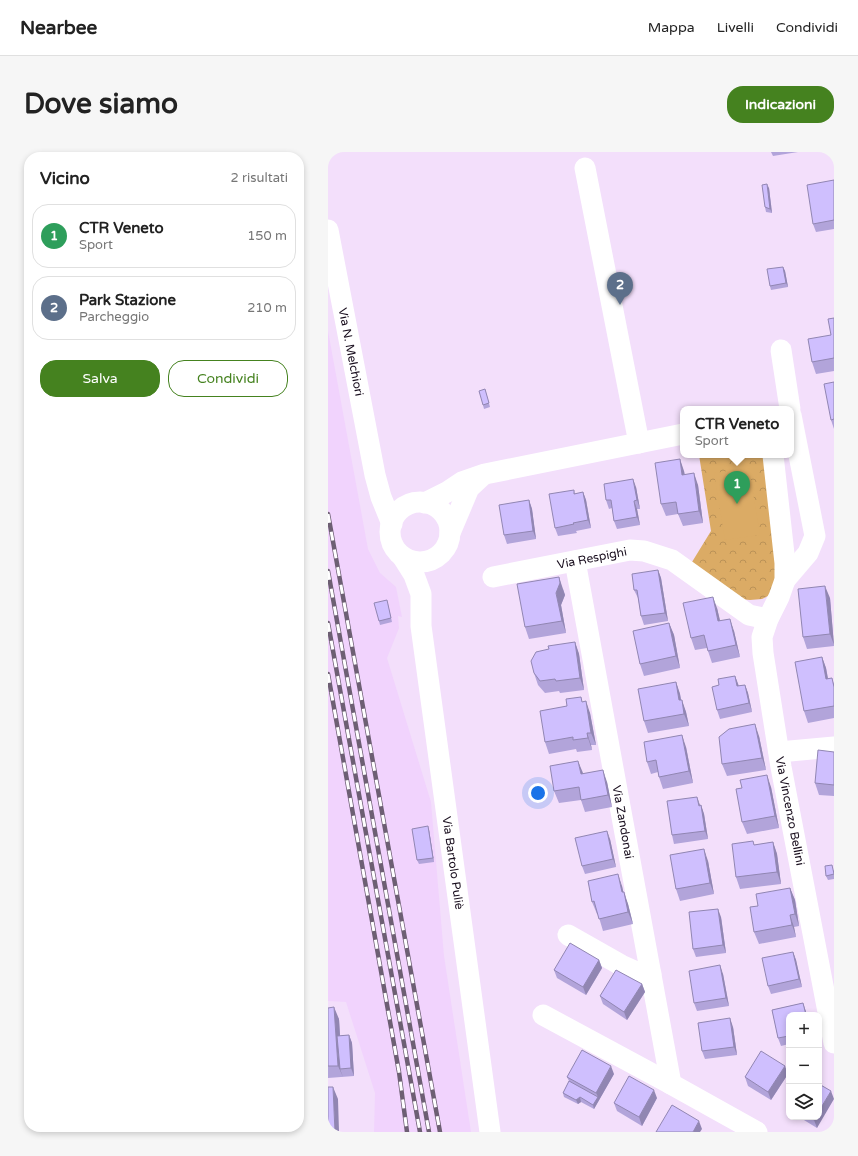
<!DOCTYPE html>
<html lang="it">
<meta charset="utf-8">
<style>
:root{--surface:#fff;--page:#f6f6f6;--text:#222;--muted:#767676;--line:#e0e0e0;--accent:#45821f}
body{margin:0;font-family:"Varela Round",sans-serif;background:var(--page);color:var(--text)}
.controls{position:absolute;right:12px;bottom:12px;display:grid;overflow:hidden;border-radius:8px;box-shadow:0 2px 6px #0003}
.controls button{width:36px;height:36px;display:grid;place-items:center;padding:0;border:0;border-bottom:1px solid var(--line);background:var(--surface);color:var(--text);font:20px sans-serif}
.you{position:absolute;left:210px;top:641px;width:14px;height:14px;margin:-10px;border:3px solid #fff;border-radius:50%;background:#1a73e8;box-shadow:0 0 0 6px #1a73e833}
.badge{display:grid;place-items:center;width:26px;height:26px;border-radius:50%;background:var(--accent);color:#fff;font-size:13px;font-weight:700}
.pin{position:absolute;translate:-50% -33px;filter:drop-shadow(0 1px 2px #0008)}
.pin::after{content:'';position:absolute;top:21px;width:14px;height:12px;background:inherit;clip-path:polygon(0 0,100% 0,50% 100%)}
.popup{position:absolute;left:352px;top:254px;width:114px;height:52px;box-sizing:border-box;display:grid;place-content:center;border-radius:8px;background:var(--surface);filter:drop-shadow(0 1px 3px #0005);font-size:13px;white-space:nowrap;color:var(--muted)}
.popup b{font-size:15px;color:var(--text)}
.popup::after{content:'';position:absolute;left:50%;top:100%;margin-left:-8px;border:8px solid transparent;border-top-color:var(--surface)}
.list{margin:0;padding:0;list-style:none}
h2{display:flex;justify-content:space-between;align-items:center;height:52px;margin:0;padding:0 16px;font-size:17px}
h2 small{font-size:13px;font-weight:400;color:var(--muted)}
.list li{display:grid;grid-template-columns:26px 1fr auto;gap:12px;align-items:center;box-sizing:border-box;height:64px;margin:0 8px 8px;padding:0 8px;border:1px solid var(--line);border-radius:16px}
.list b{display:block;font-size:15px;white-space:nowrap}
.list p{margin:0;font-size:13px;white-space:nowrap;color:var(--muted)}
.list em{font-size:13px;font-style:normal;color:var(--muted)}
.actions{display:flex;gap:8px;padding:12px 16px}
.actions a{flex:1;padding:9px 0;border:1px solid var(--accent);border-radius:16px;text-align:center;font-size:14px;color:var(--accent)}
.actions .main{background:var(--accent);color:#fff}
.icon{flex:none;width:22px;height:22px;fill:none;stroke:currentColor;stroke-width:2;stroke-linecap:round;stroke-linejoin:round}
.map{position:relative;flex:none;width:506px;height:980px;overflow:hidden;border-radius:16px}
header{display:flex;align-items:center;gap:24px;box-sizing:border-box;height:56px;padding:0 20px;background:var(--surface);border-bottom:1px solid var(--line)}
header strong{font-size:19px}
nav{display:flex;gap:22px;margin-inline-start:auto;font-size:14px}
.intro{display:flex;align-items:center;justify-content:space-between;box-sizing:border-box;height:96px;padding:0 24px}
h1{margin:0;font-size:28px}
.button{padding:10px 18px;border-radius:16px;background:var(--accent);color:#fff;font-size:14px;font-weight:700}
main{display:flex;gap:24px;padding:0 24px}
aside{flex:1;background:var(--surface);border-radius:16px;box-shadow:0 2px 6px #0003}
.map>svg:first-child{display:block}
</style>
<header>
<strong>Nearbee</strong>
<nav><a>Mappa</a><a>Livelli</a><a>Condividi</a></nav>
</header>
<div class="intro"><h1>Dove siamo</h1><a class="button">Indicazioni</a></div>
<main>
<aside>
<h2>Vicino<small>2 risultati</small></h2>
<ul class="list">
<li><span class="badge" style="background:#2e9e5b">1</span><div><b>CTR Veneto</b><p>Sport</p></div><em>150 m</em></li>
<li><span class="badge" style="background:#5c6f8a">2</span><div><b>Park Stazione</b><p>Parcheggio</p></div><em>210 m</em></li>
</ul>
<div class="actions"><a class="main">Salva</a><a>Condividi</a></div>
</aside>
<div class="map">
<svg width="506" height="980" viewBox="0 0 506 980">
<defs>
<pattern id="park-crowns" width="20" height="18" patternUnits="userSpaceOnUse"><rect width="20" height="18" fill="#dbab65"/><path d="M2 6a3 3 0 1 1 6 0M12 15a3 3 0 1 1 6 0" fill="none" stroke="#bb9257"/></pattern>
</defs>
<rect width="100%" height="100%" fill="#f3dffb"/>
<!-- built -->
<polygon fill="#f1d3fd" points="0,179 40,397 52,421 68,435 74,465 70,464 71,476 59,506 103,650 116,804 143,980 46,980 47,941 18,850 0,849"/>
<!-- park -->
<polygon fill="url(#park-crowns)" points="371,303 435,303 448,390 447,429 442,443 434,447 422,448 411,447 364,410 383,379"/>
<!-- pitch -->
<polygon fill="#dbab65" points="421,316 432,383 397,388 386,321"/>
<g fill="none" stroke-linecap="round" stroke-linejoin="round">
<!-- minor -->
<g stroke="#fff" stroke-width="21">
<polyline points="257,16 311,291"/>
<polyline points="0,78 47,323 53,345 64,372"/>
<polyline points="453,198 462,257"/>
<polyline points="445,303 457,411 457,428 451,445 440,467 434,485 435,501 453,615 506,891"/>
<circle cx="92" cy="380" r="30"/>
<polyline points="97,351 119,340 134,330 157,322 355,282"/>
<polyline points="122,381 141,336 155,323"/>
<polyline points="74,404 86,423 93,442 93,474 162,980"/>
<polyline points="247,409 343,932 429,980"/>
<polyline points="165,425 302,398 316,399 344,408 421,463 440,467"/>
<polyline points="457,428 480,401 487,384 463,263"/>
<polyline points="451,600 506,595"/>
<polyline points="240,783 293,813 311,821 323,822"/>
<polyline points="215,863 343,932"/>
</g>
<defs>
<g id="rail">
<polyline points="0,362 112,980"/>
<polyline points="0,419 101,980"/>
<polyline points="0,471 92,980"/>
<polyline points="0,522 71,920 79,980"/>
</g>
</defs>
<!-- rail casing -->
<use href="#rail" stroke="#6d5f73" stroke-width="4.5"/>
<!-- rail -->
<use href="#rail" stroke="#fff" stroke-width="3" stroke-dasharray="9" stroke-linecap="butt"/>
</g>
<!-- wall -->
<g fill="#b2a4da">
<polygon points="443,0 470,0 445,4"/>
<polygon points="506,28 506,77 488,80 485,72"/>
<polygon points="441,36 444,61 438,60 437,55"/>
<polygon points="455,115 457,119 460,135 443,138 442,134"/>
<polygon points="506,166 506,219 488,222 484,210 503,183"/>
<polygon points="506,230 506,277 503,268"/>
<polygon points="157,237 162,255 156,257 155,253"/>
<polygon points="356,319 357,323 370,333 375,371 355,374 350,362 338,364 333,352"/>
<polygon points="308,335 312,357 309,357 312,373 289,377 286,369 284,356 281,357 278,348"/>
<polygon points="246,338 247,342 255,340 258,348 263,376 248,379 249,381 230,384 227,376"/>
<polygon points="201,348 204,357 208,387 179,392 176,383"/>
<polygon points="330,418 333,426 340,469 316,473 313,464 310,446 306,438"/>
<polygon points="235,437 237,443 233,453 238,481 201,487 197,475"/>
<polygon points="502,446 506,494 479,497 475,485"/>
<polygon points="60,452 64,470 52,473 51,469"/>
<polygon points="389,456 392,469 406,479 412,505 384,511 379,496 367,498 363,486"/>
<polygon points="341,471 346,483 352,516 316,524 312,512"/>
<polygon points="247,490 251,502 256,538 232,541 231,539 217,541 210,533 206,521"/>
<polygon points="494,505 498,516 500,526 506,531 506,566 480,571 476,559"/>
<polygon points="407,524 411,534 417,533 420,541 424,560 392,567 389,558 391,533"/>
<polygon points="348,530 352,542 353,548 358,560 361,574 320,581 316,569"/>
<polygon points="253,545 254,550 262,561 268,593 263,593 264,598 249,600 248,597 221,602 217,590 239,554"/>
<polygon points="431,584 438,618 399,624 394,612"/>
<polygon points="358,595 365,631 335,637 331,625 330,620 323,622 319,610"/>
<polygon points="506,600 506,644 491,643 487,631"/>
<polygon points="255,622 279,630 284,655 257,660 253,648 231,651 226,639"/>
<polygon points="443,635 451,676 419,682 414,670"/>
<polygon points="373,653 376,662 380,687 346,692 344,683"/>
<polygon points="101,678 106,710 91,712 89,708"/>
<polygon points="282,687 288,715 257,722 254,714"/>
<polygon points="445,690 449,702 453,732 412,737 408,725 427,693"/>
<polygon points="380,709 386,742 352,749 348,737"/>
<polygon points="506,718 506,727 500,728 498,724"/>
<polygon points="294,734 295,740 300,752 305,772 275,779 270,762 269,762 264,750"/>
<polygon points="462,736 467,748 471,774 466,775 468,785 431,792 426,780 430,754"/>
<polygon points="393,765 398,801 368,805 365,797"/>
<polygon points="465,800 468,808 474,835 443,842 440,834"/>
<polygon points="271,808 274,816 258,843 229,826 226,818"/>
<polygon points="395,822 401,854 369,859 366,851"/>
<polygon points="314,832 317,840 299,868 275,852 272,844"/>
<polygon points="475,851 479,863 461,863 461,892 453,894 450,886 444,858"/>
<polygon points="0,856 11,867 12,884 21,883 24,891 26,924 0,926"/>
<polygon points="405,875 409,903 377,907 374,899"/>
<polygon points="286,922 266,957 253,950 250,952 236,945 235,941 241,929 239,925"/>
<polygon points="460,922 443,948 420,934 417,925"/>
<polygon points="329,946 314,974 289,959 286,951"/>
<polygon points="471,965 491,965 489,976"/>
</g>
<!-- shaded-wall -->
<g fill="#9186b2">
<polygon points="439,32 441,36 444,61 442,57"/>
<polygon points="455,115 457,119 460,135 458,131"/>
<polygon points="352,307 356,319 358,335 354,323"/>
<polygon points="366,321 370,333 375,371 371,359"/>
<polygon points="305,327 308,335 312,357 309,348"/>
<polygon points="255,340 258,348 263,376 260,368"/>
<polygon points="201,348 204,357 208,387 205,379"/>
<polygon points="306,349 309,357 312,373 309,365"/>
<polygon points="330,418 333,426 340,469 337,461"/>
<polygon points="231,425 237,443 233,453 238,481 234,469 228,441"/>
<polygon points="497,434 502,446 506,493 502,482"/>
<polygon points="385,445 389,456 395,481 390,469"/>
<polygon points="402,467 406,479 412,505 408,493"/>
<polygon points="341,471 346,483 352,516 348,504"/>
<polygon points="247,490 251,502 256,538 252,526"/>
<polygon points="494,505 498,516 502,539 498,527"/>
<polygon points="407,524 410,532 412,543 409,534"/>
<polygon points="348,530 352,542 355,560 351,548"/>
<polygon points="417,533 420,541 424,560 421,551"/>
<polygon points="354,548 358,560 361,574 356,562"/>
<polygon points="258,549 262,561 268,593 263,581"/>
<polygon points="427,572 431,584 438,618 434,606"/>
<polygon points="259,581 263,593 264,598 260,586"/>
<polygon points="354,583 358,595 365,631 361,619"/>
<polygon points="250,609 255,621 257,634 253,622"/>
<polygon points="275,618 279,630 284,655 280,643"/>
<polygon points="439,623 443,635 451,676 447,664"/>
<polygon points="369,645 372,653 371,654"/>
<polygon points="373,653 376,662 380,687 377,679"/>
<polygon points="100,674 101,678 106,710 105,706"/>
<polygon points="279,679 282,687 288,715 285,707"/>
<polygon points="445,690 449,702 453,732 449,720"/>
<polygon points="376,697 380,709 386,742 382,731"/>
<polygon points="290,722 294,734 298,752 294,740"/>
<polygon points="462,736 467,748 471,774 467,762"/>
<polygon points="296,740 300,752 305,772 300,760"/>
<polygon points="390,757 393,765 398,801 395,793"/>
<polygon points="462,763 466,775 468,785 464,773"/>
<polygon points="465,800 468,808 474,835 471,827"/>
<polygon points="271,808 274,816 258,843 255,835"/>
<polygon points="392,813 395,822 401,854 398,846"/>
<polygon points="314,832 317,840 299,868 296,860"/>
<polygon points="475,851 479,863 478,863"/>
<polygon points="6,855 11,867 14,917 12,917 15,925 10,914"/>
<polygon points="402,866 405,875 409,903 406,895"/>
<polygon points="21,883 24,891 26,924 23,916"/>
<polygon points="283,914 286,922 266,957 265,953 270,945 268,941"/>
<polygon points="457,914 460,922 443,948 440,940"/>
<polygon points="5,935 10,947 11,980 7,980"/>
<polygon points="326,938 329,946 314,974 311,965"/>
<polygon points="503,939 506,947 489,976 486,968 487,965 491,965 491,959"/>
<polygon points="252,945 253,950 250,952 248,948"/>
<polygon points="371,969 374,977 372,980 365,980"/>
</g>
<!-- building -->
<g fill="#cfbffe" stroke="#9186b2">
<polygon points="506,28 506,68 485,72 479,33"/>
<polygon points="439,32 442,57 437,55 434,33"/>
<polygon points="455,115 458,131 442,134 439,117"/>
<polygon points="506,166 506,206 484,210 480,187 503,183 500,167"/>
<polygon points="506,230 506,267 503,268 496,232"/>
<polygon points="157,237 161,251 155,253 151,239"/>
<polygon points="352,307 354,323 366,321 371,359 350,362 348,350 333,352 327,311"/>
<polygon points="305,327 309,348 306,349 309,365 286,369 283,348 278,348 276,332"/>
<polygon points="246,338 246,342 255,340 260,368 245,371 246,372 227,376 221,342"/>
<polygon points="201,348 205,379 176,383 171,353"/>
<polygon points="330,418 337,461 313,464 309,438 306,438 304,422"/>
<polygon points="231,425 232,431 228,441 234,469 197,475 189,432"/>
<polygon points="497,434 502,482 475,485 470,437"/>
<polygon points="385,445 390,469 402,467 408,493 380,499 376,483 363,486 355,451"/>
<polygon points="59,448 63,466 51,469 46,451"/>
<polygon points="341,471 348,504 312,512 305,479"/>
<polygon points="247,490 252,526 228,529 227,527 212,529 206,521 203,509 208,500 221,497 220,494"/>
<polygon points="494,505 498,527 504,526 506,535 506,554 476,559 467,510"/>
<polygon points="407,524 409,534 417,533 421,551 389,558 384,535 391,533 390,527"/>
<polygon points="348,530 351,548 354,548 356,562 316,569 310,537"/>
<polygon points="253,545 254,550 258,549 263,581 259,581 260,586 245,588 245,585 217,590 212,559 239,554 238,547"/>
<polygon points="427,572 434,606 394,612 391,585 401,577"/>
<polygon points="354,583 361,619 331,625 328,608 319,610 316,590"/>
<polygon points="490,598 506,600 506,633 487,631"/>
<polygon points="250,609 253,622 275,618 280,643 253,648 251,635 226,639 222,614"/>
<polygon points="439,623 447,664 414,670 408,637 414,636 412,628"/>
<polygon points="369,645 371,654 373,653 377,679 344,683 339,649"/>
<polygon points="100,674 105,706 89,708 84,677"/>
<polygon points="279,679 285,707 254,714 247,686"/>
<polygon points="425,689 426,693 445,690 449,720 408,725 404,692"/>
<polygon points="376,697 382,731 348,737 342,703"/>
<polygon points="504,713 506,722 498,724 497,714"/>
<polygon points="290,722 294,740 296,740 300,760 271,767 266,749 264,750 260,729"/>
<polygon points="462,736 467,762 462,763 464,773 426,780 422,755 430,754 428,742"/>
<polygon points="390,757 395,793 365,797 361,760"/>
<polygon points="242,791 271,808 255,835 226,818"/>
<polygon points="465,800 471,827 440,834 434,806"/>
<polygon points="392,813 398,846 366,851 361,819"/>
<polygon points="288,818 314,832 296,860 272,844"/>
<polygon points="475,851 478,863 461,863 461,884 450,886 444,858"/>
<polygon points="6,855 10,914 0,914 0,856"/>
<polygon points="402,866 406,895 374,899 370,871"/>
<polygon points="21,883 23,916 12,917 9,884"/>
<polygon points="254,898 283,914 268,941 239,925"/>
<polygon points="433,899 457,914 440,940 417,925"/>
<polygon points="301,924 326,938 311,965 286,951"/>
<polygon points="241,929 270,945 265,953 252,945 248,948 235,941"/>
<polygon points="491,932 503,939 491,959"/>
<polygon points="0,935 5,935 7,980 0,980"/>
<polygon points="344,953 371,969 365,980 328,980"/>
<polygon points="481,965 487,965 486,968"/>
</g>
<g text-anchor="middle" stroke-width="3" stroke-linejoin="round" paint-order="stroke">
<!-- street labels -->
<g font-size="12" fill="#180d1d" stroke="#fff">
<text transform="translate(23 200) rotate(79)" y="4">Via N. Melchiori</text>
<text transform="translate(264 406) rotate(-11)" y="4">Via Respighi</text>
<text transform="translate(462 659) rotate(79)" y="4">Via Vincenzo Bellini</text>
<text transform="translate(295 670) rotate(80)" y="4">Via Zandonai</text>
<text transform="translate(125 711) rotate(82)" y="4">Via Bartolo Puliè</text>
</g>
</g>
</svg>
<div class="controls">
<button>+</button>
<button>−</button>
<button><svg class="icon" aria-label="layers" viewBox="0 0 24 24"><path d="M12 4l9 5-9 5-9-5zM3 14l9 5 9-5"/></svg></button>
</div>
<div class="you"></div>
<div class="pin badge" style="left:409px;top:352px;background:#2e9e5b">1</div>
<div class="popup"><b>CTR Veneto</b>Sport</div>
<div class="pin badge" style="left:292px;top:153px;background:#5c6f8a">2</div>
</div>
</main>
